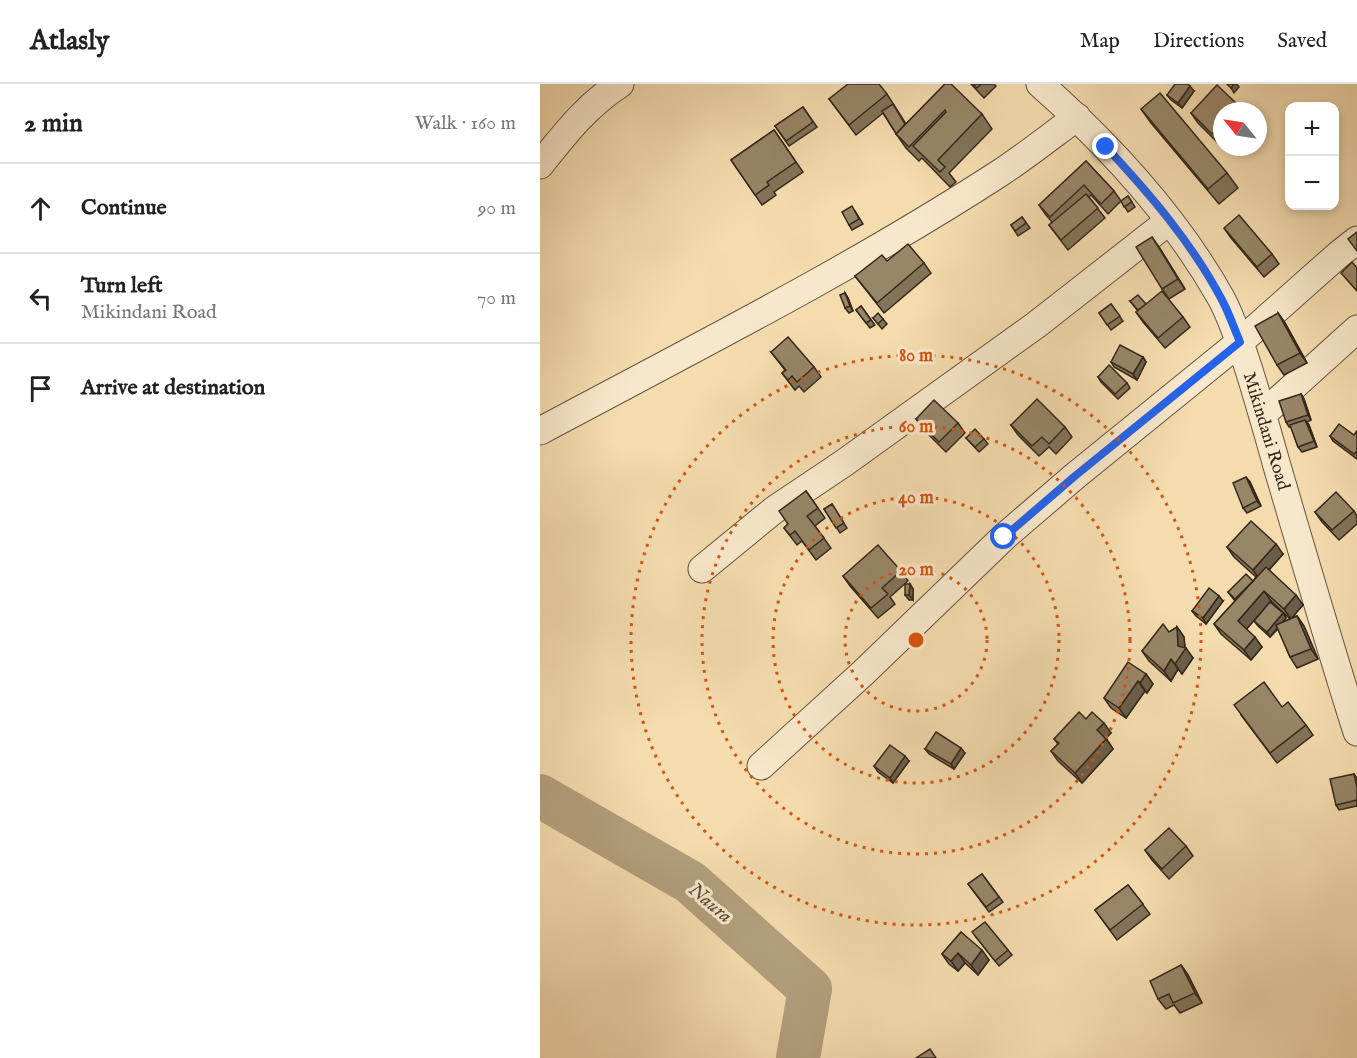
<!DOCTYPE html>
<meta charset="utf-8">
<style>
:root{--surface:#fff;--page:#f6f6f6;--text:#222;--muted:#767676;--line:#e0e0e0}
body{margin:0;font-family:"IM FELL English",serif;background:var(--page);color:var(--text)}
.controls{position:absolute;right:18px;top:18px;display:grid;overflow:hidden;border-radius:12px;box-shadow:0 3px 9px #0003}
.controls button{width:54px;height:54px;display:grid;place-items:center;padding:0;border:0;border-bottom:2px solid var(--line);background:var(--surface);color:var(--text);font:30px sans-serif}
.compass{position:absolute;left:673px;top:18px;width:54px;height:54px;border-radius:50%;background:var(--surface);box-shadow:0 3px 9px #0003;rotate:300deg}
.stop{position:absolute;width:18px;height:18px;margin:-14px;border:4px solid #2563eb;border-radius:50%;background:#fff}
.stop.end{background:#2563eb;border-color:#fff;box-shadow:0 2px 6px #0008}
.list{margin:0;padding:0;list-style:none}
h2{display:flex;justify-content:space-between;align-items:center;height:78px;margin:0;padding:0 24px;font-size:26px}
h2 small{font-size:20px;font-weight:400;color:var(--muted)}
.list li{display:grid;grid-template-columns:39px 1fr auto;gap:18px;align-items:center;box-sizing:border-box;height:90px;padding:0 24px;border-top:2px solid var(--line)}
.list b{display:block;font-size:22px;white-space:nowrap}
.list p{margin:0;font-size:20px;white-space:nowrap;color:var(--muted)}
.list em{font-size:20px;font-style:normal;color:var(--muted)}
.icon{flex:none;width:33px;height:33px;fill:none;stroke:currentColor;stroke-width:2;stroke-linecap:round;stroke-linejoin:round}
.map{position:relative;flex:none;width:817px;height:974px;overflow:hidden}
header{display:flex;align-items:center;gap:36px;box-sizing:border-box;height:84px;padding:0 30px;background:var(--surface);border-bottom:2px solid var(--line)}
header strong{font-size:28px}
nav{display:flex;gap:33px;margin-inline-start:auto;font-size:21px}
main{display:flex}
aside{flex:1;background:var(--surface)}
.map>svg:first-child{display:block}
</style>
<header>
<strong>Atlasly</strong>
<nav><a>Map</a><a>Directions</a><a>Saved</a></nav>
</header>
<main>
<aside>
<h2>2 min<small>Walk · 160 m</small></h2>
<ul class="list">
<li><svg class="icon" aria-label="ahead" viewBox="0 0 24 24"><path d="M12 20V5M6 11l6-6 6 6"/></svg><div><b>Continue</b></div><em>90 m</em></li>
<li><svg class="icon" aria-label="left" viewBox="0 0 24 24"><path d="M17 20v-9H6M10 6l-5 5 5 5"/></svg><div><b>Turn left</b><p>Mikindani Road</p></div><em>70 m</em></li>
<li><svg class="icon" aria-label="arrive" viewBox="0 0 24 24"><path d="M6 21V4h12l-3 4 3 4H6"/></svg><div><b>Arrive at destination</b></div></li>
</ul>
</aside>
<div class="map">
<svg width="817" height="974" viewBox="0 0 817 974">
<rect width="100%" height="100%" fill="#f4dcaf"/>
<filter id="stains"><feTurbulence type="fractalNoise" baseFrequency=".00333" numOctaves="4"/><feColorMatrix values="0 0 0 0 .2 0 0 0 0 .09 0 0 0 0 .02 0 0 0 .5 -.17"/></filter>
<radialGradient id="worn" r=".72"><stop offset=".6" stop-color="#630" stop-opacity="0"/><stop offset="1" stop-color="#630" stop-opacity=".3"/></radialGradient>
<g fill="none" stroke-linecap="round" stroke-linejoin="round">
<!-- river -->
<polyline stroke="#b39f7d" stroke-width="44" points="0,712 150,798 270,905 258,974"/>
<defs>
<g id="street">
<path d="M500,0C570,62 635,132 681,214C693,236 701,262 709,286C719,318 728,350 737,382C763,471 789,560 817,648"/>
<path d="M0,81C24,51 47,21 80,0"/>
<polyline points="723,330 817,245"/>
<path d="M0,347C155,264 312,185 460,89C486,72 511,52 537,33"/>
<polyline points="162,485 234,426 304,379 496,241 629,137"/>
<polyline points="221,682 323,589 464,453 535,392 700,258 798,171 817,156"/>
</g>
</defs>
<!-- street casing -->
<use href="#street" stroke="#655540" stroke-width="29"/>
<!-- street -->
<use href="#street" stroke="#f8e8cb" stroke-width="27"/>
</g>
<!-- wall -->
<g fill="#837359" stroke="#35281b" stroke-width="1.5" fill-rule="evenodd">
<polygon points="405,0 442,30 452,45 409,89 416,98 410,103 382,74 379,77 366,64 357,51 343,29 316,51 289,15 347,10 366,40"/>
<polygon points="431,0 454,0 456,2 444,14"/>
<polygon points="654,7 642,24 631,16 627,11"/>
<polygon points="698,21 702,27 682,27 682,57 679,60 658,39 651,29"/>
<polygon points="263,23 277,43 249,62 235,42"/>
<polygon points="601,25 687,89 698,104 679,120 611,39"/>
<polygon points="234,46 263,88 234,108 236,111 222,121 191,76"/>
<polygon points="795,58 798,64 795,67"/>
<polygon points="546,77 574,107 581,117 588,112 595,123 588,128 581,117 568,130 551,111 549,113 565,134 528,166 509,141 512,138 506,131 499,121"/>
<polygon points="315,127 323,140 312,146 309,141"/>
<polygon points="482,133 490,144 478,152 471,141"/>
<polygon points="684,144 732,170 739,180 724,193 691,154"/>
<polygon points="619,163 645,205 629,215 622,205"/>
<polygon points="347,177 384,179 391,189 344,229 315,192"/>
<polygon points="305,209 308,214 313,227 309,229 305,224"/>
<polygon points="590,217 606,220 643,233 650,243 625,264 603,238 596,228 598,227"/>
<polygon points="571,220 583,237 571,246 559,229"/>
<polygon points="321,222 335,241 330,244 316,226"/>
<polygon points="738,229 745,239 767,279 744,291 737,281"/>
<polygon points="333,234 343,235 347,240 342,245"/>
<polygon points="231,268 274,283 281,293 264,308 259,302 255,306 242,289 245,286"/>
<polygon points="603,273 606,278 597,296 574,283 571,278"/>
<polygon points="558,293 587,299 590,304 578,315 561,298"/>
<polygon points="761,310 764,315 771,336 767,338 769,341 777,363 762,368 758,363 751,343 749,343 746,338"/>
<polygon points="376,335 418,339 425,349 406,368 383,345"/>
<polygon points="471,341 525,343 532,353 516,370 509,363 499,372 478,351"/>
<polygon points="817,347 817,375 793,357 790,352 814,351"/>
<polygon points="426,354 444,355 448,360 439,368"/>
<polygon points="710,398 721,422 707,429 703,424"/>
<polygon points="266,407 285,434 275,442 291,464 276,476 262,457 257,461 244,444 248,440"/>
<polygon points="292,420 307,444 300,449 284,425"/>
<polygon points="814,427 817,432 817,440 799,456 782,438 775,428"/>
<path d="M687,463L743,470L729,486L763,521L751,534L757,532L764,542L778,575L757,584L750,573L738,545L730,553L718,542L714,537L727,522L706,545L722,563L711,576L681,550L674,540L695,517L688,508L713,497L716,493L694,473ZM731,517L750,535L743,538L746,534L743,529L730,518Z"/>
<polygon points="361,487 368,497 350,513 355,520 338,534 310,502 303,492"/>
<polygon points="370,500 373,505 373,516 369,516 365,511"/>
<polygon points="683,517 666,540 656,532 652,527"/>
<polygon points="637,543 644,553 645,564 653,574 642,590 638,585 631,597 609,577 602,567"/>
<polygon points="606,590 613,600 607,609 605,607 586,634 571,624 564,614"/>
<polygon points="742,623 766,641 773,651 737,679 701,631"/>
<polygon points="546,635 571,649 566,654 573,665 542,699 518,677 511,667 518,660 514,655"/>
<polygon points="385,665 425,669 414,685 389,670"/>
<polygon points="369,677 353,699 338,688 334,682"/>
<polygon points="814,690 817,694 817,722 799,726 796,721"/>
<polygon points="646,762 653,772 629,795 612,776 605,766"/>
<polygon points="442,790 463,818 449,828 428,800"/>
<polygon points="588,801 610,830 577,856 555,826"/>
<polygon points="421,848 449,876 438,891 425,879 418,887 409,880 402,870"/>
<polygon points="436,853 468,866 472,871 459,882"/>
<polygon points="641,881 648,891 662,919 640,929 634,921 626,925 618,915"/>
</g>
<!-- shaded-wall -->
<g fill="#6a5e49" stroke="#35281b" stroke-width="1.5">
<polygon points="694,0 697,0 699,3 694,9 691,4"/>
<polygon points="650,2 654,7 642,24 638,19"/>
<polygon points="612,153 619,163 645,205 638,195"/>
<polygon points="305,209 308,214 313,227 310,222"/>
<polygon points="738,229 745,239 767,279 760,269"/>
<polygon points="603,273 606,278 597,296 593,290"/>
<polygon points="761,310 764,315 771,336 768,331"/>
<polygon points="765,336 769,341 777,363 774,357"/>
<polygon points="706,393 710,398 721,422 717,417"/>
<polygon points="736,460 743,470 720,496 713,486"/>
<polygon points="370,500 373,505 373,516 369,511"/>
<polygon points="724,507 731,517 705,547 698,537"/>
<polygon points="756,511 763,521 751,535 744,525"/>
<polygon points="679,512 683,517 666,540 663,534"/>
<polygon points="743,529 746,534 730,553 727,548"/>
<polygon points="757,532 764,542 778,575 771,565"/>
<polygon points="637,543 644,553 645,565 646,564 653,574 642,590 635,580 638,562"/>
<polygon points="715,553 722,563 711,576 704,566"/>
<polygon points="631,575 638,585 631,597 624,587"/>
<polygon points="606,590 613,600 607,609 600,599"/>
<polygon points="598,597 605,607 586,634 579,624"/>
<polygon points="564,639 571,649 564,656 557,646"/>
<polygon points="566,655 573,665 542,699 535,689"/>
<polygon points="421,664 425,669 414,685 411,680"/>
<polygon points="365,672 369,677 353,699 350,694"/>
<polygon points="442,866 449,876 438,891 431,881"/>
<polygon points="418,869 425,879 418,887 411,877"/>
<polygon points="641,881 648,891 662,919 655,909"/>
</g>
<!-- building -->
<g fill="#988668" stroke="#35281b" stroke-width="1.5">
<polygon points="308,0 339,0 347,10 309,41 289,15"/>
<polygon points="405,0 411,0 442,30 398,76 405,83 400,88 373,62 406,28 405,26 369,63 356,50"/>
<polygon points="433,0 441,0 437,4"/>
<polygon points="635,0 648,0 650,2 638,19 627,11"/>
<polygon points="687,0 694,0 691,4"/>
<polygon points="677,1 698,21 692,26 694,27 682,27 682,40 672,50 651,29"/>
<polygon points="620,9 687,89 668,105 601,25"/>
<polygon points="353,20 365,40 356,50 357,51 342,27"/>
<polygon points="263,23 273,38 246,57 235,42"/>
<polygon points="234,46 256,78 227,98 229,101 215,111 191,76"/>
<polygon points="546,77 574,107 561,120 544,101 510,133 499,121"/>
<polygon points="546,110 558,124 521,156 509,141"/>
<polygon points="588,112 592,118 584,123 581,117"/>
<polygon points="312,122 319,135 309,141 302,128"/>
<polygon points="699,131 732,170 717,183 684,144"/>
<polygon points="482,133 486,139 475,147 471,141"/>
<polygon points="817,148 817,167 808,155"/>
<polygon points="612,153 638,195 622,205 596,163"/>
<polygon points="368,160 384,179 337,219 315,192 342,171 347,177"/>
<polygon points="812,178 817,184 817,207 801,189"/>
<polygon points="622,207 643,233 618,254 596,228"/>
<polygon points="305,209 310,222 305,224 300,211"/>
<polygon points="598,211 606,220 598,226 590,217"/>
<polygon points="571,220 580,232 567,241 559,229"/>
<polygon points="321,222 331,236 326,239 316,226"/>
<polygon points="338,229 343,235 338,240 333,234"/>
<polygon points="738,229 760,269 737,281 715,242"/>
<polygon points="248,253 274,283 257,298 252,292 248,296 242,289 246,286 231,268"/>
<polygon points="580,261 603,273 593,290 571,278"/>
<polygon points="569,281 587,299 575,310 558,293"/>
<polygon points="761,310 768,331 746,338 739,317"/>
<polygon points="497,315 525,343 509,360 502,353 492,362 471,341"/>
<polygon points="394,316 418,339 399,358 376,335"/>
<polygon points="765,336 774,357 758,363 750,341"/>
<polygon points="799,340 814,351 817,347 817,367 814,370 790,352"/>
<polygon points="435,345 444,355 435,363 426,354"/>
<polygon points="706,393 717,417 703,424 693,399"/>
<polygon points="266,407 278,424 267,432 284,454 269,466 255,447 250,451 244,444 248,440 239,427"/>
<polygon points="796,408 814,427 792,446 775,428"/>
<polygon points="292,420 304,439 296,444 284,425"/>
<polygon points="711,437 736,460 713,486 687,463"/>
<polygon points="338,461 361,487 342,504 348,510 331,524 303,492"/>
<polygon points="726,483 756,511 744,525 724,507 698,537 715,553 704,566 674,540"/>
<polygon points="706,490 713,497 695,515 688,508"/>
<polygon points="365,500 370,500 369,511 365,511"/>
<polygon points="669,504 679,512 663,534 652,527"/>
<polygon points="730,518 743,529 727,548 714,537"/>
<polygon points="757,532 771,565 750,573 736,541"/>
<polygon points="623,540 629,548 637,543 638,562 646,564 635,580 631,575 624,587 602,567"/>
<polygon points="588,578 606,590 600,599 598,597 579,624 564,614"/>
<polygon points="724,598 742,623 748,618 766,641 730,669 694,621"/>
<polygon points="539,628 546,635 552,628 564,639 557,646 566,655 535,689 511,667 519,659 514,655"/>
<polygon points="396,648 421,664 411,680 385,665"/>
<polygon points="350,661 365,672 350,694 334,682"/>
<polygon points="814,690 817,703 817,716 796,721 790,695"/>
<polygon points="629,744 646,762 622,785 605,766"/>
<polygon points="442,790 459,813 446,823 428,800"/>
<polygon points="588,801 603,820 570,846 555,826"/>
<polygon points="445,838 468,866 455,877 432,848"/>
<polygon points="421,848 442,866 431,881 418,869 411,877 402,870"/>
<polygon points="641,881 655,909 633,919 629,910 618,915 610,897"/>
<polygon points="390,965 396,974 376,974"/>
</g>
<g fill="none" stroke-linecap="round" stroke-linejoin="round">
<!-- route -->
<path stroke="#2563eb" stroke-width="8" d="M464,453L535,392L700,258C694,244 689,229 682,216C652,159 609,109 566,63"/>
</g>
<!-- distance rings -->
<g fill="none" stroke="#d6540e" stroke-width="3" stroke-dasharray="3 6">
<circle cx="376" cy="556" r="71"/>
<circle cx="376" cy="556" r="143"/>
<circle cx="376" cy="556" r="214"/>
<circle cx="376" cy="556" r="285"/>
</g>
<g text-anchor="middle" stroke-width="6" stroke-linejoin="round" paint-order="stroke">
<!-- street labels -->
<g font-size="18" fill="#35281b" stroke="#f8e8cb">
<text transform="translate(727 347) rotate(73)" y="6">Mikindani Road</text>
</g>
<!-- water labels -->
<g font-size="20" font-style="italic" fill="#5b4c38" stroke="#f8e8cb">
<text transform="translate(171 818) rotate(40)" y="7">Naura</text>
</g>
</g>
<circle cx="376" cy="556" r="9" fill="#d6540e" stroke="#f8e8cb" stroke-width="3"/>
<g font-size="18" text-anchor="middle" font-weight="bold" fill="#d6540e" stroke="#f8e8cb" stroke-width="6" stroke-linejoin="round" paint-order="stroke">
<text x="376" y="277">80 m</text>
<text x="376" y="348">60 m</text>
<text x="376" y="419">40 m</text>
<text x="376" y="491">20 m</text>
</g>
<rect width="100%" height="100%" filter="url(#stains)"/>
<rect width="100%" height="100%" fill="url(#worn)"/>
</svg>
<div class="controls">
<button>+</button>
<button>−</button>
</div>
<svg class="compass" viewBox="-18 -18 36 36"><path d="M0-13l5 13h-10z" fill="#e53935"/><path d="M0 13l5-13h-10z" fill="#767676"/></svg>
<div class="stop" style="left:464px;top:453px"></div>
<div class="stop end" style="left:566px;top:63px"></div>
</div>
</main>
